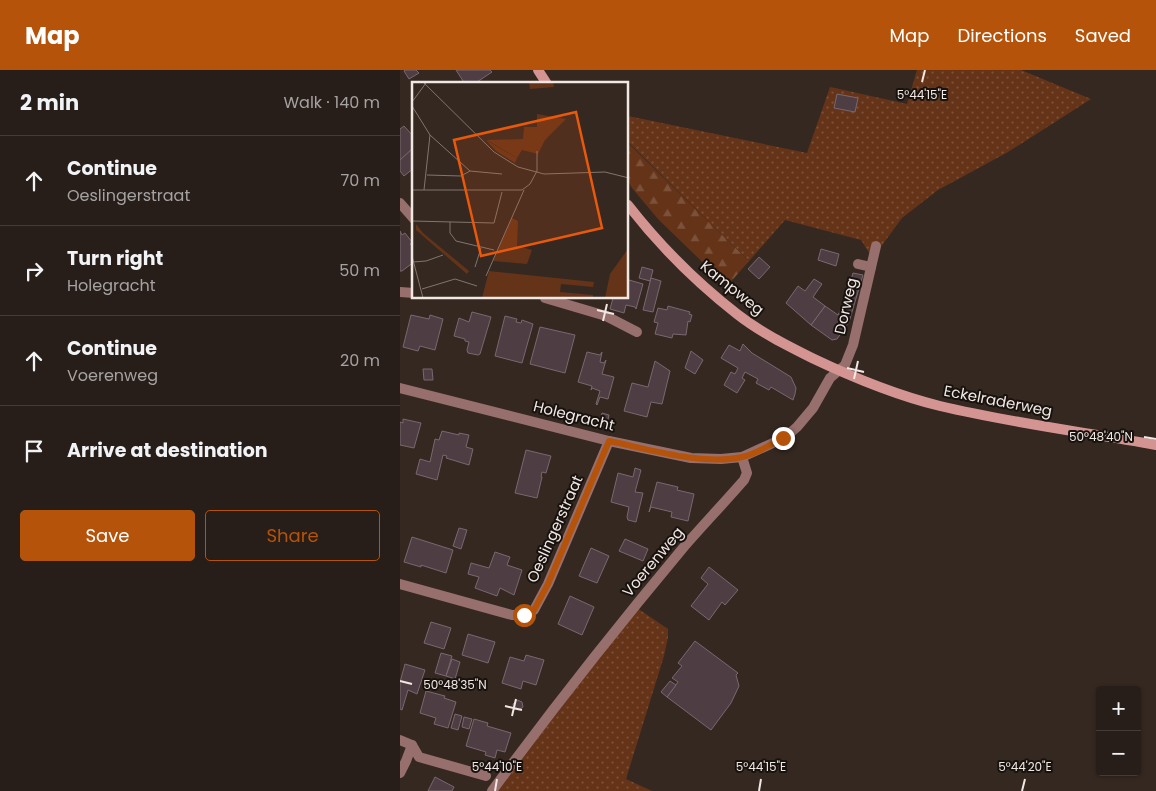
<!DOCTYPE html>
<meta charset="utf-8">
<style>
:root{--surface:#281e19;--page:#302722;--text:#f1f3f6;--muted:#a5a2a2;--line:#443c38;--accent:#b45309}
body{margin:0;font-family:Poppins,sans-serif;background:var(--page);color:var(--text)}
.controls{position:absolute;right:15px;bottom:15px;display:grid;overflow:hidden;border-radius:5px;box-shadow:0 1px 4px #0004}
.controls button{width:45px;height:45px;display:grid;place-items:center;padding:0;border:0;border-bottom:1px solid var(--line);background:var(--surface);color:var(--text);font:25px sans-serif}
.stop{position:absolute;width:15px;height:15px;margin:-11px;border:4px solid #b45309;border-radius:50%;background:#fff}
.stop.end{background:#b45309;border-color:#fff;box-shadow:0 1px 5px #0008}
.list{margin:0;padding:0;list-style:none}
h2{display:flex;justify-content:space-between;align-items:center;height:65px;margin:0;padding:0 20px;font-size:21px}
h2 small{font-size:16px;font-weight:400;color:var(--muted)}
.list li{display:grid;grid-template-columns:32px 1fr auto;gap:15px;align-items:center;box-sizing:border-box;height:90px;padding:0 20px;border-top:1px solid var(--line)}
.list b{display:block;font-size:19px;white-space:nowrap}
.list p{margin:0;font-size:16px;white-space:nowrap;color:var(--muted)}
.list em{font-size:16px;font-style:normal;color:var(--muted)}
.actions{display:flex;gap:10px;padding:15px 20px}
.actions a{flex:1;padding:11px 0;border:1px solid var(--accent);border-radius:5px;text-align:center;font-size:18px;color:var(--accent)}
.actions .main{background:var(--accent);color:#fff}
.icon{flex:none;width:28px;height:28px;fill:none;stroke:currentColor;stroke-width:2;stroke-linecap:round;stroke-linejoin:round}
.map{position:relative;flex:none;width:756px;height:721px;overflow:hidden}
header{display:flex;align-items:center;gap:30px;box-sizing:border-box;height:70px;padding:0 25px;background:var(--accent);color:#fff}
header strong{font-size:24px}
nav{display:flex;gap:28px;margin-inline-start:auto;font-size:18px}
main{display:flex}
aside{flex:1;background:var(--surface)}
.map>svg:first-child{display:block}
</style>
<header>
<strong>Map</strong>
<nav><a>Map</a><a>Directions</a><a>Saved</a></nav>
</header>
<main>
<aside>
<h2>2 min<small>Walk · 140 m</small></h2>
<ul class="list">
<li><svg class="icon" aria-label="ahead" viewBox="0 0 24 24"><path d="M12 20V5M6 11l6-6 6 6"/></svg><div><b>Continue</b><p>Oeslingerstraat</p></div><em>70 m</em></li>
<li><svg class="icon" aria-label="right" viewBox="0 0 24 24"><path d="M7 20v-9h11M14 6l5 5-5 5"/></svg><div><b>Turn right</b><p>Holegracht</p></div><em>50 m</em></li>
<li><svg class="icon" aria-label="ahead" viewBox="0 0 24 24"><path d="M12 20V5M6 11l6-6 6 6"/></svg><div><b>Continue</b><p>Voerenweg</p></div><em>20 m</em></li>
<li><svg class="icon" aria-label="arrive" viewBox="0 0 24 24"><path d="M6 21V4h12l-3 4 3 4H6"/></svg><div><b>Arrive at destination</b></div></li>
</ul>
<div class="actions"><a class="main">Save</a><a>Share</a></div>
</aside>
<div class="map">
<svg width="756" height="721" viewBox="0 0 756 721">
<defs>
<pattern id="grass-dots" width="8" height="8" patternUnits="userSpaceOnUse" patternTransform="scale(1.25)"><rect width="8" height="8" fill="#653418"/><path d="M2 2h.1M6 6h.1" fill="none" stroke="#7c5139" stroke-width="1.8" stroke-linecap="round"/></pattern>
<pattern id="forest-firs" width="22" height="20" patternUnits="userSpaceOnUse" patternTransform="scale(1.25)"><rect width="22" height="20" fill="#653418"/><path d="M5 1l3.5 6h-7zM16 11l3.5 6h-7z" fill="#7c5139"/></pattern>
</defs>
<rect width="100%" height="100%" fill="#352821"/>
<!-- grass -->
<g fill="url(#grass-dots)">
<polygon points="517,0 621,0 691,29 608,82 538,120 502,148 477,182 475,192 461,170 385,150 349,191 228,72 228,46 407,83 430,17 507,34"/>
<polygon points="237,538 268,559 268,567 264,586 226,709 252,721 97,721"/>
</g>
<!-- forest -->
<polygon fill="url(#forest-firs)" points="228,73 349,191 327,216 258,149 232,118 228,111"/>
<!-- building -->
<g fill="#4e3e44" stroke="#79686f">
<polygon points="5,0 16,0 19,3 9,9 4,1"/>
<polygon points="56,0 90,0 92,2 74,14 65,14"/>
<polygon points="437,24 458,28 455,42 434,38"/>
<polygon points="4,56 14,67 14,78 0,90 0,59"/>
<polygon points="13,78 14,98 4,106 0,101 0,90"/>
<polygon points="0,161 2,165 5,163 12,172 10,174 14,179 14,182 12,183 14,186 14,192 2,201 0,201"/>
<polygon points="421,179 439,184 436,196 418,190"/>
<polygon points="359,187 370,197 359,209 348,199"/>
<polygon points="242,197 253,200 250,211 239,208"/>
<polygon points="453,203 463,205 449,252 437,269 432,270 411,255 425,236 438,245 444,233"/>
<polygon points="251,208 261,211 253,242 243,240"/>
<polygon points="414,209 422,214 413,227 425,236 411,255 386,233 398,216 405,221"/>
<polygon points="229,210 243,214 236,239 235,237 226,235 224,243 210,239 213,228 228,228 228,214"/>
<polygon points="268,236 290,242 289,244 292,245 290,252 288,251 286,265 273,264 272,268 255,264 258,253 254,252 258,238 267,240"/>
<polygon points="72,242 91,247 80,284 78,285 68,283 67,280 69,272 65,271 65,269 54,266 59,248 69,252"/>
<polygon points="11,245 29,249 30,245 43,249 35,280 20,276 18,281 3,277"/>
<polygon points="105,246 117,249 116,252 121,253 122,250 133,254 122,293 95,286"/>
<polygon points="140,257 175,265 165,303 130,294"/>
<polygon points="343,274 352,283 391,307 396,318 395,324 393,330 371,317 369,320 356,313 358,309 345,302 342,308 345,310 337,323 324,315 331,302 335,304 338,298 321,288 329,275 340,281"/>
<polygon points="291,281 303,290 295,304 285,298"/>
<polygon points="187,282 200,285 202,282 200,292 204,293 206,290 202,304 214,307 208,329 200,327 197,335 196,334 200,321 192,318 191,320 192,316 178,312"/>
<polygon points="255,291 270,301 262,334 251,332 247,347 224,341 232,313 248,317"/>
<polygon points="23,299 32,299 33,310 24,310"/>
<polygon points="202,343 209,345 207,354 200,352"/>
<polygon points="3,349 21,353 14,378 0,375 0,352 3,353"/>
<polygon points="42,361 59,365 59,363 69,365 66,377 73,379 69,395 46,388 47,386 43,385 37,410 16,404 20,389 30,392 35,369 39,370"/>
<polygon points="126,380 151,386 146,403 142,402 141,407 142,407 137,428 115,423"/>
<polygon points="235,398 241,400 235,422 243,423 236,452 228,450 227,447 229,437 211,432 218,403 233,407"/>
<polygon points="257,412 278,417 277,420 294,424 288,451 271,447 272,442 251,437 249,442"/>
<polygon points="59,458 67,460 61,479 53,476"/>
<polygon points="12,467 53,480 46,503 21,495 21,497 4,492"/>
<polygon points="225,469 248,479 243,491 219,481"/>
<polygon points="191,478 209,486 197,513 179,506"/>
<polygon points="95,482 110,487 107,495 122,500 114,525 100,518 97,526 75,518 79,507 68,504 71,493 89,498"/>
<polygon points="309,497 338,520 325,535 322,532 309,550 291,536 308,514 301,508"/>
<polygon points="170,526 194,537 182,565 158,554"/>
<polygon points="31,552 51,558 44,579 24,573"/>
<polygon points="68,564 95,572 88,593 62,585"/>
<polygon points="295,571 338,603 336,605 339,616 331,633 311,660 267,627 278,612 272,608 282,596 278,593"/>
<polygon points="41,583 52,586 46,606 35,603"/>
<polygon points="126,585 144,590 136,615 123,611 121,619 102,613 110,587 124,591"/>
<polygon points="52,589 60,592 55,609 46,606"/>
<polygon points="5,594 25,600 17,624 8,620 2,640 0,639 0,612"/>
<polygon points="270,611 276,615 267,627 261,622"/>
<polygon points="26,621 45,626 44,628 56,632 48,658 34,654 36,648 20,643"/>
<polygon points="117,630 122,632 123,637 119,640 114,639 113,634"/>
<polygon points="55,644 62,646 58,660 51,658"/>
<polygon points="64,647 72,649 69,659 62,657"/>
<polygon points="74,649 88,653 87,656 111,663 105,682 97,680 95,688 85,685 86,682 66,676"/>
<polygon points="35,707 54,717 52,721 28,721"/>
</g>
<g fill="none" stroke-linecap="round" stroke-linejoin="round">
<!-- service -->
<polyline stroke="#976f6d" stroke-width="10" points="458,194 471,197"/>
<!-- minor -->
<g stroke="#976f6d" stroke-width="10">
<polyline points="0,133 14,149"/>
<polyline points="0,222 14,223"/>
<polyline points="145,228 206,246 237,262"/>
<polyline points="0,318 209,371 291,388 321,389 342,387 375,372 390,363 397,357 413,338 430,308 445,295 453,275 476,176"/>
<polyline points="0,514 112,545 124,545 134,540 148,514 209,371"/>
<polyline points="0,670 12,675 19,687 86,706"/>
<polyline points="0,703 6,691 12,675"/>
<path d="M92,721C153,638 217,557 283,478C303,455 324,433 344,410L347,403L342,387"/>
</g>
<!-- secondary -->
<g stroke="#d49592" stroke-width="10">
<polyline points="138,0 147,14"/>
<path d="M228,135C260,176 296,212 337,244C360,262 386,275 412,288C454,308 495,325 540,336C611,353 684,362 756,375"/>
</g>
</g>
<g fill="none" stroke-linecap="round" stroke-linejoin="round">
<!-- route -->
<path stroke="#b45309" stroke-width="6" d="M124,545L134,540L148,514L209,371C248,379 303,396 342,387C356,384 370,375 383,368"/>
</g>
<!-- ticks -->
<path fill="none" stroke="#f2e8e3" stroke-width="2" d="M522,12L525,0M197,240L214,244M203,251L207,234M447,298L464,302M454,309L458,291M744,367L756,369M0,611L12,614M105,636L122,640M112,646L116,629M95,721L97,709M359,721L361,709M622,721L625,709"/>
<g text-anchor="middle" stroke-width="4" stroke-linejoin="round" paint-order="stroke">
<!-- street labels -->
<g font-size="15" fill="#f2e8e3" stroke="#18120f">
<text transform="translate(332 218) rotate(39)" y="5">Kampweg</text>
<text transform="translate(446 236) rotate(-77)" y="5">Dorweg</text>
<text transform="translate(598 331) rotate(11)" y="5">Eckelraderweg</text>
<text transform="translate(174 346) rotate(14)" y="5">Holegracht</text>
<text transform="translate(155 459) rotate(-66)" y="5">Oeslingerstraat</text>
<text transform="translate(253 492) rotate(-50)" y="5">Voerenweg</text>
</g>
</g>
<!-- overview -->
<g transform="translate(12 12)">
<rect width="216" height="216" fill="#352821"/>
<path d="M117,0H141L142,5L118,7ZM125,32L154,37L133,58L126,72L110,68L105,76L75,58L111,57L112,45H125ZM100,136L106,139L105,164L120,168L115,182L81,179ZM77,189L182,200L181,205L149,202L148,210L181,213V216H70Z" fill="#653418"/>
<path d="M74,58L105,76L103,81L84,69ZM4,142L11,151L57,189L55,192L4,148Z" fill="#653418"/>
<path d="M216,167V216H193L198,192Z" fill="#653418"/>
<path fill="none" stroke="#81756f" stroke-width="1" d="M11,0L82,70L106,85L132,92L193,90L217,96M0,20L14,1M0,24L18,53L58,89L90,92M15,93L49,94L58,89M0,108H110L118,102L125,89V69M12,108L18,53M0,139L82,141L90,110M38,140V151L44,159L82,168M0,174L11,216M1,180L14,179L31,173M63,185L69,166M74,194L112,108M10,207L43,197L65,204"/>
<path fill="#e8590c" fill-opacity="0.15" stroke="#e8590c" stroke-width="2.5" d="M164,30L190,146L69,174L42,58Z"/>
<rect width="216" height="216" fill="none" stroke="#f2e8e3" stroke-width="2.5"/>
</g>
<g font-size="12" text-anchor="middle" fill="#f2e8e3" stroke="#18120f" stroke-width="4" stroke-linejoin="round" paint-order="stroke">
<text x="522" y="29">5°44'15"E</text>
<text x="701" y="371">50°48'40"N</text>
<text x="55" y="619">50°48'35"N</text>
<text x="97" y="701">5°44'10"E</text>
<text x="361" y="701">5°44'15"E</text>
<text x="625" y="701">5°44'20"E</text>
</g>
</svg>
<div class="controls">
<button>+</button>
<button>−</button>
</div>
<div class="stop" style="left:124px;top:545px"></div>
<div class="stop end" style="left:383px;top:368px"></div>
</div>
</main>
